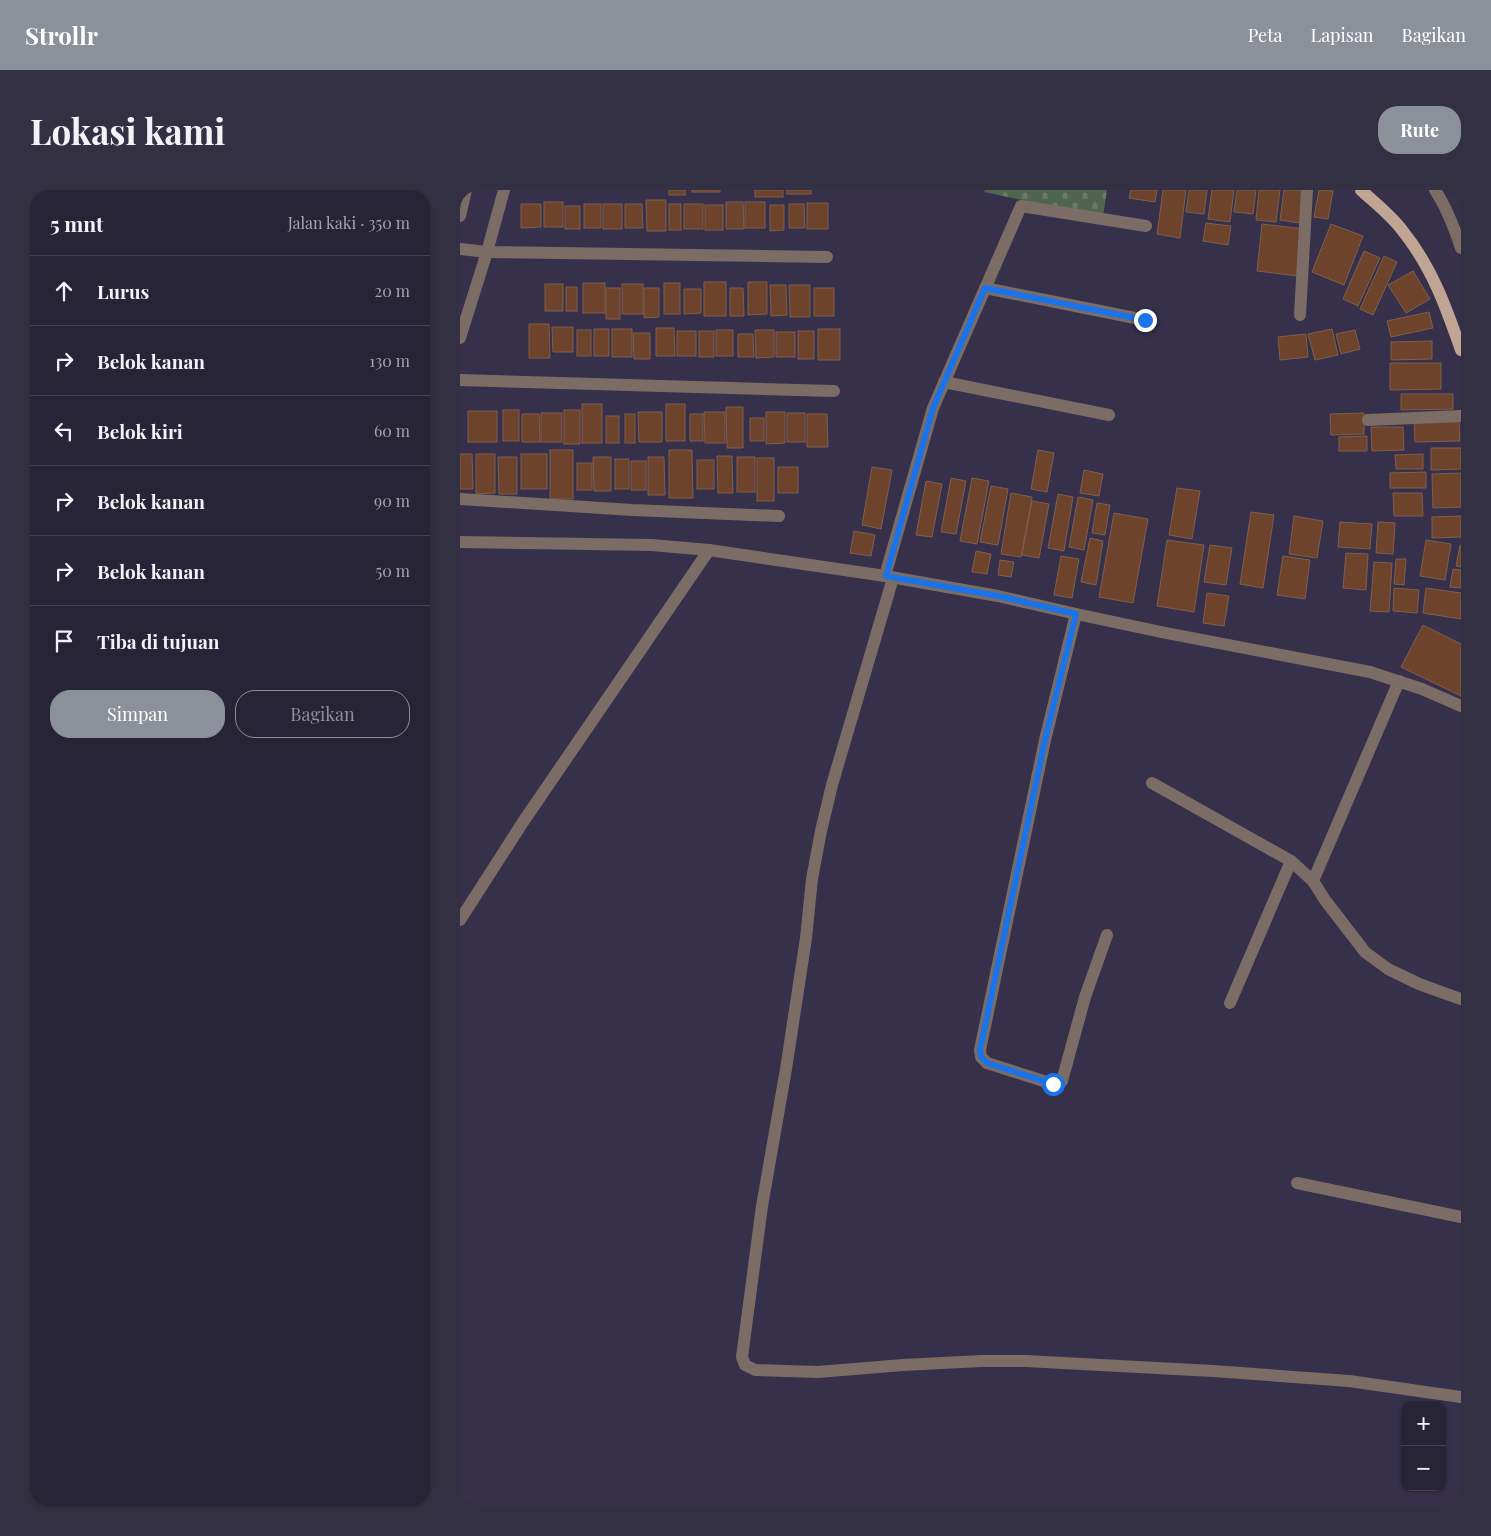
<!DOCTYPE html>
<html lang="id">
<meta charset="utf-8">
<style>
:root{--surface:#282438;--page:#343043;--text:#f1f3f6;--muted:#a5a4ae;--line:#444153;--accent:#8c9099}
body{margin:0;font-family:"Playfair Display",serif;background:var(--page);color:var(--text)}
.controls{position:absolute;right:15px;bottom:15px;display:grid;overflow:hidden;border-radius:10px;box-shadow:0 1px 4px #0004}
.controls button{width:45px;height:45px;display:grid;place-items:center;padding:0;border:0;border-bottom:1px solid var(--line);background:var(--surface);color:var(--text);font:25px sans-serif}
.stop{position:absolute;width:15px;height:15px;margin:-11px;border:4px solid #1a73e8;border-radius:50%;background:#fff}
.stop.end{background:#1a73e8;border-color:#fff;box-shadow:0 1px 5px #0008}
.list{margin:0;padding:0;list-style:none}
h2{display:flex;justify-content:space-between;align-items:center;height:65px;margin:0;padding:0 20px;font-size:21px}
h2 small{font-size:16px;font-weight:400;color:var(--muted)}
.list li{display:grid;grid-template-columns:32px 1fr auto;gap:15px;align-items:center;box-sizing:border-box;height:70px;padding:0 20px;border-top:1px solid var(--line)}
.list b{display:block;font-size:19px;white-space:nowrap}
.list em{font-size:16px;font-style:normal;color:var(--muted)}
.actions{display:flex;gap:10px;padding:15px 20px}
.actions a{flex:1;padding:11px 0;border:1px solid var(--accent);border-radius:20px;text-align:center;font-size:18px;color:var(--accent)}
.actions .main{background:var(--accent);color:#fff}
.icon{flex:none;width:28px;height:28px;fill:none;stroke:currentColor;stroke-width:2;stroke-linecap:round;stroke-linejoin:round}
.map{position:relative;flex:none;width:1001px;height:1316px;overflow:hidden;border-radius:20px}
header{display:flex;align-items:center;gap:30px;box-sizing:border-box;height:70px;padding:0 25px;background:var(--accent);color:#fff}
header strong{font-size:24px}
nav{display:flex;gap:28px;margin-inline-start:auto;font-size:18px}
.intro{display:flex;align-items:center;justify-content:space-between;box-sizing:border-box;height:120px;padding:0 30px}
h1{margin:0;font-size:35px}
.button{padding:12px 22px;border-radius:20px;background:var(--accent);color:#fff;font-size:18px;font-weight:700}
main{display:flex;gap:30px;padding:0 30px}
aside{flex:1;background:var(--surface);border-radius:20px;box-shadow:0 1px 4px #0004}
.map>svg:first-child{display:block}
</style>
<header>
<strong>Strollr</strong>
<nav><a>Peta</a><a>Lapisan</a><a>Bagikan</a></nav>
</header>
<div class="intro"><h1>Lokasi kami</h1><a class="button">Rute</a></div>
<main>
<aside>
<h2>5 mnt<small>Jalan kaki · 350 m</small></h2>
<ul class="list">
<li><svg class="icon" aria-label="ahead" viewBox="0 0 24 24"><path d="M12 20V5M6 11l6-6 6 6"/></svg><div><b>Lurus</b></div><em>20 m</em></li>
<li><svg class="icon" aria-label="right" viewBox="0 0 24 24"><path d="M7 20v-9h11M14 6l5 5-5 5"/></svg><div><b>Belok kanan</b></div><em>130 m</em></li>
<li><svg class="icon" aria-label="left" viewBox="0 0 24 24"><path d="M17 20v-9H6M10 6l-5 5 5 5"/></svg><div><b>Belok kiri</b></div><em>60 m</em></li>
<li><svg class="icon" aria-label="right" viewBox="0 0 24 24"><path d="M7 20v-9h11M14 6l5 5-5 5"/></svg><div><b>Belok kanan</b></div><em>90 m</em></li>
<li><svg class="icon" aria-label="right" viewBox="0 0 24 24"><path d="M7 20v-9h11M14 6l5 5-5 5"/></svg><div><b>Belok kanan</b></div><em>50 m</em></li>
<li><svg class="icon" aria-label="arrive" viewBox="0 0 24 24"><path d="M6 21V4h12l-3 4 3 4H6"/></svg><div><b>Tiba di tujuan</b></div></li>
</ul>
<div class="actions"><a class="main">Simpan</a><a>Bagikan</a></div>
</aside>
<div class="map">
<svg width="1001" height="1316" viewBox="0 0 1001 1316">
<defs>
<pattern id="cemetery-stones" width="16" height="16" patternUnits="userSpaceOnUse" patternTransform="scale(1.25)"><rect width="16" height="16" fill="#4f654d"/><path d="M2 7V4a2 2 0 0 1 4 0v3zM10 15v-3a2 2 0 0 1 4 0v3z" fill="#687b67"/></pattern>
</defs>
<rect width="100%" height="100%" fill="#36304b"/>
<!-- cemetery -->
<polygon fill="url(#cemetery-stones)" points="525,0 647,0 643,27 524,2"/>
<!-- building -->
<g fill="#6e432c" stroke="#7e5f4f">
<rect x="209" y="0" width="16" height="5"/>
<rect x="232" y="0" width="28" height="2"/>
<rect x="295" y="0" width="28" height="7"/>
<rect x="327" y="0" width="24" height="4"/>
<polygon points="671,0 697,0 695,12 669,8"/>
<polygon points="703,0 726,0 720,48 697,44"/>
<polygon points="729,0 747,0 744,24 726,22"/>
<polygon points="752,0 774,0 770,32 748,29"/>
<polygon points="777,0 796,0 793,24 774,22"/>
<polygon points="799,0 820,0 816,32 796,30"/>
<polygon points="824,0 844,0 840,33 820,30"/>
<polygon points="859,0 873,1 868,29 854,27"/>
<polygon points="186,10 206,10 206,41 187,41"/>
<rect x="84" y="12" width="19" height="25"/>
<polygon points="266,12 283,12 284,39 266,39"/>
<rect x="285" y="12" width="20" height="26"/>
<rect x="347" y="13" width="21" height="26"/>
<polygon points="61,14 81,14 81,37 61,38"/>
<rect x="124" y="14" width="17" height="24"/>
<rect x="143" y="14" width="19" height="25"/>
<polygon points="165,14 182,14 183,38 165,38"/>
<rect x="209" y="14" width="12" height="26"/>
<rect x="224" y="14" width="19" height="25"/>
<polygon points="329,14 344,14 345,38 329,38"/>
<rect x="245" y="15" width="18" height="25"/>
<polygon points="310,15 324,15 324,40 310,41"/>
<rect x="105" y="16" width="15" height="23"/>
<polygon points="746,33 771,36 768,55 743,51"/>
<polygon points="802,34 844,39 838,86 797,81"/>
<polygon points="871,34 903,46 884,95 852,82"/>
<polygon points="904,61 920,68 898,116 883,109"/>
<polygon points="924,66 937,72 913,125 900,119"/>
<polygon points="953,81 970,109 946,123 928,95"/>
<rect x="244" y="92" width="22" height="34"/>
<polygon points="288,92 307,92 307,124 288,125"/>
<rect x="123" y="93" width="22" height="30"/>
<rect x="204" y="93" width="16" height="31"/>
<rect x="85" y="94" width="18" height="27"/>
<rect x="162" y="94" width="21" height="30"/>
<polygon points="310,95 326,95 327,125 311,126"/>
<polygon points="329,95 350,95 350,127 330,127"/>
<rect x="106" y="97" width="11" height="24"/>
<rect x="146" y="98" width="14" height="31"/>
<polygon points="184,98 199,98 199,127 184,128"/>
<polygon points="270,98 283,98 284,126 270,126"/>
<rect x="354" y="98" width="20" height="28"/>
<polygon points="224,99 241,99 241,123 224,124"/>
<polygon points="969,122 973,138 931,147 927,131"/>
<polygon points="69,134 89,134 90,168 69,168"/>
<polygon points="92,137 113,137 113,162 93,162"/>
<polygon points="196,138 214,138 215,166 196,166"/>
<rect x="134" y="139" width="15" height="27"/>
<rect x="152" y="139" width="20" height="28"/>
<rect x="358" y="139" width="22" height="31"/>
<polygon points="872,139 878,165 855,170 848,144"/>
<rect x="117" y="140" width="14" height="26"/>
<rect x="256" y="140" width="17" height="26"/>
<polygon points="295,140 314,140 314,167 296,168"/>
<polygon points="895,140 900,159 881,164 876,144"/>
<rect x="217" y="141" width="19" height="25"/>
<rect x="239" y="141" width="15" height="26"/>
<rect x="338" y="141" width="16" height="28"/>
<rect x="316" y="142" width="19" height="25"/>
<polygon points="173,143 190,143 190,169 174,169"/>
<polygon points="278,144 293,144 294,167 278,167"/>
<polygon points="846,144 848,167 820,170 818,147"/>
<polygon points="972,151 972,169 931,170 931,152"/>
<polygon points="930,173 981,173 981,199 930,200"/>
<polygon points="941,204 993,204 993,219 941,220"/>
<rect x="122" y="214" width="20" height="39"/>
<rect x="206" y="214" width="19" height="37"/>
<polygon points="266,217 283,217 283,258 267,258"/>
<rect x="43" y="220" width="16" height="31"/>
<rect x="104" y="220" width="16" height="34"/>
<rect x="8" y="221" width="29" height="31"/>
<polygon points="178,222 202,222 202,252 179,252"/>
<polygon points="244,222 265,222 265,253 245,253"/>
<polygon points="306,222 325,222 325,253 306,254"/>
<rect x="81" y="223" width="21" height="29"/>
<rect x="327" y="223" width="18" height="29"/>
<polygon points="904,223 904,244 871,245 870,224"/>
<polygon points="62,224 79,224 80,252 62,252"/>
<rect x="165" y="224" width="10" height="29"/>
<rect x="230" y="224" width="13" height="27"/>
<polygon points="347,224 367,224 368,257 347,257"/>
<rect x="146" y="226" width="13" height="27"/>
<rect x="290" y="228" width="14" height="23"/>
<polygon points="954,230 999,230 1000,251 955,252"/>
<polygon points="911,237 943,237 944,260 912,261"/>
<polygon points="907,246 907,261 879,261 879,247"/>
<polygon points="971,258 1001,258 1001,279 971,280"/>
<rect x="90" y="260" width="23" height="49"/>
<polygon points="209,260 232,260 233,308 209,308"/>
<polygon points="578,260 594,263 587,302 571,299"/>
<polygon points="0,264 12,264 13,299 0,299"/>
<polygon points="16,264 35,264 35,303 16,304"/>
<rect x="61" y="264" width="26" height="35"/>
<polygon points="963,264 963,279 936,279 935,265"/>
<polygon points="257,266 272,266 273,303 258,303"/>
<polygon points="38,267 57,267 57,304 39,304"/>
<polygon points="133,267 151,267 151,301 134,301"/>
<polygon points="188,267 204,267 205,305 188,305"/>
<rect x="277" y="267" width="18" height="35"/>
<rect x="297" y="268" width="17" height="43"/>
<rect x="155" y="269" width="14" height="30"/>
<rect x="237" y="270" width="17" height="29"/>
<rect x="171" y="271" width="15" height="29"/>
<rect x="117" y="273" width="15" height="27"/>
<rect x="318" y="277" width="20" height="26"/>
<polygon points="412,277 432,280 421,339 402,335"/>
<polygon points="624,280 643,284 639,306 620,303"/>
<polygon points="966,282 966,298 930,298 930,283"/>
<polygon points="1001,283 1001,317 973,318 972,284"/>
<polygon points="491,288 506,291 496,344 481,342"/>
<polygon points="512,288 529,291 517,354 500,351"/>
<polygon points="466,291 482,294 472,347 456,345"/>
<polygon points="531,296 548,299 538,355 520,352"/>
<polygon points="717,298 740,301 732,349 709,345"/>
<polygon points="551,303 572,307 561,367 541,364"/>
<polygon points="933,303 962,303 963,326 934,326"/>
<polygon points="598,304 613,307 604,361 588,358"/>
<polygon points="618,307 633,310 624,360 609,357"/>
<polygon points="572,311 589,314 579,368 562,365"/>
<polygon points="637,313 650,315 645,345 632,343"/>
<polygon points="791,322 814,325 803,398 780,394"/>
<polygon points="654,323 688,329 673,413 639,407"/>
<polygon points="834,326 863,331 857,368 829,364"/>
<polygon points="1001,326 1001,347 972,348 972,327"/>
<polygon points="880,332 912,334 910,359 878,357"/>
<polygon points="918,332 935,333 933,364 916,363"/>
<polygon points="394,341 415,345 411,366 390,363"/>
<polygon points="630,348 643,351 636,395 621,392"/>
<polygon points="707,350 744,355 734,422 697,416"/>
<polygon points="966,350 991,354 985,390 960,386"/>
<polygon points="750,355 772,358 766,395 744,392"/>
<polygon points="1000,355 1001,355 1001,377 996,376"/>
<polygon points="516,361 531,364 527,384 512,382"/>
<polygon points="886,363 908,364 906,400 883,398"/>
<polygon points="601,366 619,369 612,408 594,405"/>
<polygon points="823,366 850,370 845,409 817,405"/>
<polygon points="936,369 946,369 944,395 934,394"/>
<polygon points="540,370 554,372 551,387 538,385"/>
<polygon points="914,372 932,373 929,422 910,421"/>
<polygon points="993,379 1001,380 1001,398 990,397"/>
<polygon points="934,398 959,400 957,423 933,421"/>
<polygon points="966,398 1001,403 1001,429 963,423"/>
<polygon points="747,403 769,406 764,436 743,433"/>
<polygon points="963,435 1001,454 1001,506 941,477"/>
</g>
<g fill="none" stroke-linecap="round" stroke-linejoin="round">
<!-- minor -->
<g stroke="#7b6d65" stroke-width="12">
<path d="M975,0C987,18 994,37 1001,58"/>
<polyline points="0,26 6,0"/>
<polyline points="0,59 27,62 367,67"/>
<polyline points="525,98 685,130"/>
<polyline points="840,125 847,0"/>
<polyline points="0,148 27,62 44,0"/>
<polyline points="0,190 374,201"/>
<polyline points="484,192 649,225"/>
<polyline points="908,230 1001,226"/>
<polyline points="0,309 172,320 319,326"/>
<polyline points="0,352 191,355 249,360 425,386 538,406 616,424 706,443 910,482 962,499 1001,516"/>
<polyline points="425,386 473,218 561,16 686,36"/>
<polyline points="433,388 372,595 361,641 352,689 346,748 326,879 302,1016 282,1167 285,1175 295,1180 358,1182 443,1175 521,1171 566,1171 753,1181 889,1191 1001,1207"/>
<polyline points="616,424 585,550 520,860 521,867 527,873 593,894 599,894 602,891 625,807 647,745"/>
<polyline points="692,593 831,671 853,691 865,710 905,762 928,779 959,794 1001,809"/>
<polyline points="853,691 939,491"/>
<polyline points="0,730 63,632 249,360"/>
<polyline points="770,813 831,671"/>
<polyline points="837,993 1001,1027"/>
</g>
<!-- major -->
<path stroke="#c0a494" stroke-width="12" d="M901,0C915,13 931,25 942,40C972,77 986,117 1001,160"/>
</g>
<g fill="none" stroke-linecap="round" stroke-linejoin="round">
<!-- route -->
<polyline stroke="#1a73e8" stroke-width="6" points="593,894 527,873 521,867 520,860 585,550 616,424 538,406 426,386 473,218 525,98 685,130"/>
</g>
</svg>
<div class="controls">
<button>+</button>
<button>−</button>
</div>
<div class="stop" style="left:593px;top:894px"></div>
<div class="stop end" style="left:685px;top:130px"></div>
</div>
</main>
